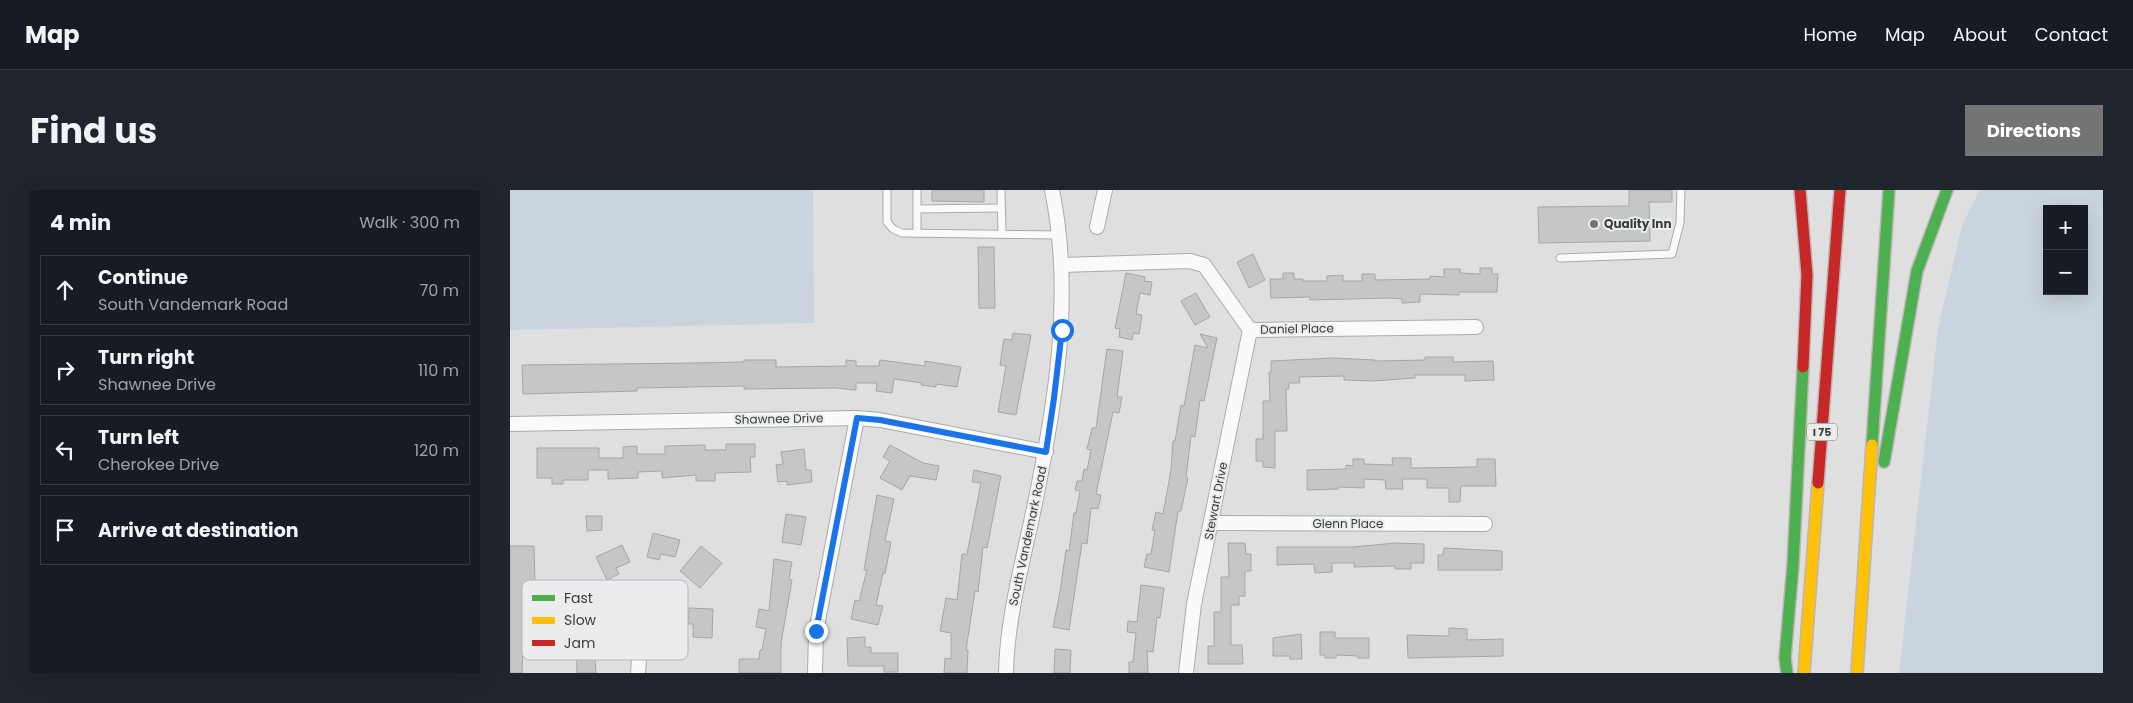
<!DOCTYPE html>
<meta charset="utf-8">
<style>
:root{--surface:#171b24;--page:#20242c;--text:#f1f3f6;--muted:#9ea1a6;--line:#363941;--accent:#747474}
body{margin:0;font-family:Poppins,sans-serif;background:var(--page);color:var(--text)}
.controls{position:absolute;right:15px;top:15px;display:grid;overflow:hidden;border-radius:0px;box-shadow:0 5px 20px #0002}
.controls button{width:45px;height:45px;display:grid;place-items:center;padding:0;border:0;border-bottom:1px solid var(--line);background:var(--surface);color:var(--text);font:25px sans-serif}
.stop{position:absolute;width:15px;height:15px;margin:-11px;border:4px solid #1a73e8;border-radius:50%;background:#fff}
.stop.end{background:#1a73e8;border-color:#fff;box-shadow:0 1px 5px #0008}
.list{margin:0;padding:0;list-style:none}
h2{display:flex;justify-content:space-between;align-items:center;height:65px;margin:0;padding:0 20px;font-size:21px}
h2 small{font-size:16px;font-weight:400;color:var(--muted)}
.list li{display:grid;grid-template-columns:32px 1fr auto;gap:15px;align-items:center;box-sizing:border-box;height:70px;margin:0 10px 10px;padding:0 10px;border:1px solid var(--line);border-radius:0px}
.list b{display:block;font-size:19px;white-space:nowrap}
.list p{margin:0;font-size:16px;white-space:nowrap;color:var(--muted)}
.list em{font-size:16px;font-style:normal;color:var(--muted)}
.icon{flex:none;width:28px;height:28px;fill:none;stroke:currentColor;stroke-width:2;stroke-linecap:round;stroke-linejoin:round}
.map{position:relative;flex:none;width:1593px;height:483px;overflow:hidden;border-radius:0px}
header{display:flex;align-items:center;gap:30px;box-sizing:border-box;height:70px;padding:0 25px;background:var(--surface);border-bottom:1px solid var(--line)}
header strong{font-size:24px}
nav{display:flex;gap:28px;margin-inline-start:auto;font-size:18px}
.intro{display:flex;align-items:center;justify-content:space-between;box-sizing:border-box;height:120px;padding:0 30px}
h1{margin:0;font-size:35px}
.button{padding:12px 22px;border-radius:0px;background:var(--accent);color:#fff;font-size:18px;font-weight:700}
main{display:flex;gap:30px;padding:0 30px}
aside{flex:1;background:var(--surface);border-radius:0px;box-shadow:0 5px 20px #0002}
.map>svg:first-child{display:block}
</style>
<header>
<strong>Map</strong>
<nav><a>Home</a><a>Map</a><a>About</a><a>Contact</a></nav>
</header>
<div class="intro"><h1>Find us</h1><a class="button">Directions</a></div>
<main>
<aside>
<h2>4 min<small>Walk · 300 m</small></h2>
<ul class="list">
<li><svg class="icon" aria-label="ahead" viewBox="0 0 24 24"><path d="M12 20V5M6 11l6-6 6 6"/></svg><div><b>Continue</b><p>South Vandemark Road</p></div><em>70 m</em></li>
<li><svg class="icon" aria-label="right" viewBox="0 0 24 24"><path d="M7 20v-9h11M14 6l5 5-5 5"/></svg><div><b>Turn right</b><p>Shawnee Drive</p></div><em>110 m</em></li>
<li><svg class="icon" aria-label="left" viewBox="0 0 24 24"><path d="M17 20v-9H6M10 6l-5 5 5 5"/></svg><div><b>Turn left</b><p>Cherokee Drive</p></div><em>120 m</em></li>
<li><svg class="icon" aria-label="arrive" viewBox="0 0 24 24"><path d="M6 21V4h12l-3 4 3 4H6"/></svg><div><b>Arrive at destination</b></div></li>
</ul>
</aside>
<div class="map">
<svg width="1593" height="483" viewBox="0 0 1593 483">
<rect width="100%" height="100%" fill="#dfdfdf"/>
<!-- green -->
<g fill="#cad4df" fill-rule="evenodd">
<polygon points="0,0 303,0 304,133 0,140"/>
<path d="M1470,0H1593V483H1389L1428,139L1452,35ZM1537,19H1574V101H1537Z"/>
</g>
<!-- building -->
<g fill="#c6c6c6" stroke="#a6a6a6">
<polygon points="422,0 474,0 474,12 422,11"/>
<polygon points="1119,0 1162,0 1162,12 1139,12 1140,51 1029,53 1028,17 1119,16"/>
<polygon points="468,57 484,57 485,118 469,118"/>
<polygon points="743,64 755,90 739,98 727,72"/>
<polygon points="970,78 982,78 982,84 988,84 987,102 949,102 949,105 910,104 910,112 892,113 892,109 880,108 800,110 800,107 761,108 760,89 773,89 773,83 784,83 784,89 793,89 793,91 817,91 817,86 833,85 833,91 852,91 852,84 865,84 865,90 920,89 920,86 934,87 934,79 950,79 950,83 970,84"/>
<polygon points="616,83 635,87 634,91 642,92 640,105 630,103 626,124 632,125 629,144 623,143 622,150 609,147 610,139 605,138"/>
<polygon points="686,103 700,127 685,135 671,111"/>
<polygon points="503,143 521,145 506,225 488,222 496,176 490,175 494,149 502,150"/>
<polygon points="690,144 707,148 694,211 690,210 685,247 681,246 676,287 678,288 671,321 668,321 659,382 634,377 637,364 641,364 645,340 642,340 646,322 653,324 661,280 663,251 665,251 671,215 674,216 685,155 698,158"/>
<polygon points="597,159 613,161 607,207 612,207 609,223 603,222 586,304 591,305 588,319 581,318 577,354 572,353 559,440 543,437 550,402 556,360 559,361 564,323 566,323 570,301 565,300 567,291 572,291 574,279 577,280 581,260 577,259 582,238 586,238"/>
<polygon points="915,167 943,167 943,172 983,171 984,190 955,191 955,185 905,185 905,188 864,191 834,190 834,186 789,187 790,193 779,193 779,199 776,199 777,241 765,241 765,278 753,277 753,271 746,271 746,249 753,249 753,211 760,211 759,182 761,182 761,171 823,168 865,170 865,171 915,170"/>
<polygon points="234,170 266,170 266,177 336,176 336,170 346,171 346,176 369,176 370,170 415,176 415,171 451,177 447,197 426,194 426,197 411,195 412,193 384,189 382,203 366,201 367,193 346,193 346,200 325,198 234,199 234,196 127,198 127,201 13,204 12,175 185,173 234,172"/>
<polygon points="216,254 245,254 245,267 240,267 241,282 205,283 205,291 186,291 186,285 152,288 152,281 128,282 128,288 98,289 98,280 78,280 78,290 53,290 53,294 42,294 42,288 27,288 27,258 89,258 89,268 113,268 113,257 127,256 127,264 155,264 155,256 195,255 195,260 216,260"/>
<polygon points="380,255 413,273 429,276 426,290 400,286 392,300 370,288 380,271 373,267"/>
<polygon points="294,259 296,280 301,280 302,292 277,295 277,291 268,292 266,275 273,274 271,262"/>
<polygon points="882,268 901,268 901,278 967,277 967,269 985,269 986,296 951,296 950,312 939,312 939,298 917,298 917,289 892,289 893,299 876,299 875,290 854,289 854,298 828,297 828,299 797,300 797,280 836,279 836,275 843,276 843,269 854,269 854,274 883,275"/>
<polygon points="464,280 491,286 477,358 473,357 468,402 465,401 456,460 458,460 457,483 434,483 435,468 441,469 441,443 430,441 436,408 447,410 452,364 457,364 471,293 462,292"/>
<polygon points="367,305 384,309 375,351 381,352 375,384 373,383 366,415 373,416 368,435 341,429 345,410 349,411 357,380 354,380"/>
<polygon points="276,324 296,327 291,355 272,352"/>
<polygon points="76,326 92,326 92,340 77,341"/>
<polygon points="143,343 170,350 165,367 151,364 149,370 137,367"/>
<polygon points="718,353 735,353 736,364 741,364 741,381 735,381 735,406 729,406 729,415 721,415 721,455 732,455 733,474 698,474 698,456 704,456 704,422 711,422 711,387 719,387"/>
<polygon points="886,353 914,354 914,373 901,373 901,379 885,379 885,376 844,377 844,373 822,373 822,382 805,383 804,374 767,375 767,357 843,357"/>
<polygon points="112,355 120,372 106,378 109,384 97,390 86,367"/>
<polygon points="0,356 24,356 25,394 28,394 28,417 20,417 20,441 26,440 26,450 21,450 21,458 13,459 12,483 0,483"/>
<polygon points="191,356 212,373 190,398 170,381"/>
<polygon points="934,358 992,361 992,380 928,380 928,365 933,365"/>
<polygon points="264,369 282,372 279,389 282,390 271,453 271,483 229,483 229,469 249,469 250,460 252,460 256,439 246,437 249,419 259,421"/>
<polygon points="631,395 654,398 650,428 647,427 643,462 637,461 638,483 619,483 619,472 623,472 626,443 617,442 618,431 627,432"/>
<polygon points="179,418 203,419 202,448 183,447 183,434 178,434"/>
<polygon points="939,438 957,439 957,450 993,449 993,466 898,468 897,445 939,446"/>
<polygon points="810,442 825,442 825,448 859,448 859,468 848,468 848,466 826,465 826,468 815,468 815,465 810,465"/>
<polygon points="791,444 792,469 780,469 780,466 763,466 763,448"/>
<polygon points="355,447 355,457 361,457 361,463 388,463 388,482 374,482 374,476 338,476 337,448"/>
<polygon points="66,453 94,453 94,466 85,467 86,483 67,483"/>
<polygon points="545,459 561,460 560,483 544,483"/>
</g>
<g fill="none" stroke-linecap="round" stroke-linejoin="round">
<defs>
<g id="lane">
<polyline points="377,0 377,32 383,39 392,43 549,45"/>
<polyline points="407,0 407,43"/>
<polyline points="491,0 492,44"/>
<polyline points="407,19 491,18"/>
<polyline points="1050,68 1162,64 1170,33 1171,0"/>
</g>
<g id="street">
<polyline points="587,37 595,0"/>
<polyline points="552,75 680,71 694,75 740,140"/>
<polyline points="740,140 966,137"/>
<polyline points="0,234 347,228 370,230 536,262"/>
<polyline points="702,333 975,334"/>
<polyline points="128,483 132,428"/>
<polyline points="305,483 306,441 347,228"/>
<path d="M496,483C497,429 512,375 523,323C545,217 564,107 542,0"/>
<polyline points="676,483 684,414 740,140"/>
</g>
<g id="fast">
<polyline points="1362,255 1379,0"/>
<polyline points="1374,272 1407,81 1437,0"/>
<polyline points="1277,483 1275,468 1283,375 1293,177"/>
</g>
<g id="slow">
<polyline points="1294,483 1308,293"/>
<polyline points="1347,483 1362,255"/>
</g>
<g id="jam">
<polyline points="1290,0 1297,85 1293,177"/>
<polyline points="1308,293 1330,0"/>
</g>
</defs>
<!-- lane casing -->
<use href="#lane" stroke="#ababab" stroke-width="9"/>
<!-- street casing -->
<use href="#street" stroke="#ababab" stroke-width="16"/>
<!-- fast casing -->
<use href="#fast" stroke="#beb5b4" stroke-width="14"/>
<!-- slow casing -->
<use href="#slow" stroke="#beb5b4" stroke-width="14"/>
<!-- jam casing -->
<use href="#jam" stroke="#beb5b4" stroke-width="14"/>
<!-- lane -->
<use href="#lane" stroke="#fafafa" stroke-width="7"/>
<!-- street -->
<use href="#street" stroke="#fafafa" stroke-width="14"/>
<!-- fast -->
<use href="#fast" stroke="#4caf50" stroke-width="11"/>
<!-- slow -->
<use href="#slow" stroke="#ffc107" stroke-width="11"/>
<!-- jam -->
<use href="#jam" stroke="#c62828" stroke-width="11"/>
</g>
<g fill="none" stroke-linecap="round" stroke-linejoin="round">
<!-- route -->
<polyline stroke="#1a73e8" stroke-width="6" points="306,441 347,228 370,230 536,262 544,208 552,140"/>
</g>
<!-- markers -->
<circle fill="#747474" stroke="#ebeced" stroke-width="2" cx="1084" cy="34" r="5"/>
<g text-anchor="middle" stroke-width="4" stroke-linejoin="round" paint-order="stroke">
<!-- shield labels -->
<rect fill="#ebeced" stroke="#6f7070" stroke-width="1" x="1297" y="233.5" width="30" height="17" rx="4"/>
<g font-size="11" font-weight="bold" fill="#3a3b3b">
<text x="1312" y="246">I 75</text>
</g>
<!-- poi labels -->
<g font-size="12" font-weight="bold" fill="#3a3b3b" stroke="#ebeced" text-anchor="start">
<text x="1094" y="38">Quality Inn</text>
</g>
<!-- street labels -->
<g font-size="12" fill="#3a3b3b" stroke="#ebeced">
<text transform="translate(787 139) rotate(-1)" y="4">Daniel Place</text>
<text transform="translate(269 229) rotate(-1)" y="4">Shawnee Drive</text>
<text transform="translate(706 311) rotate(-79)" y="4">Stewart Drive</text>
<text x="838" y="338">Glenn Place</text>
<text transform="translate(518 346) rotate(-78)" y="4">South Vandemark Road</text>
</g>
</g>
<!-- legend -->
<rect x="12" y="390" width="166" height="80" rx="8" fill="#ebeced" stroke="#b6b7b8" stroke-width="1"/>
<rect x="22" y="405" width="23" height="6" fill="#4caf50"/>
<rect x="22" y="427" width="23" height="7" fill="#ffc107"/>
<rect x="22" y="450" width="23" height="6" fill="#c62828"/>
<g font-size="14" fill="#3a3b3b">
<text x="54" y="413">Fast</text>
<text x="54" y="435">Slow</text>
<text x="54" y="458">Jam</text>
</g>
</svg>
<div class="controls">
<button>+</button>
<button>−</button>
</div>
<div class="stop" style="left:552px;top:140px"></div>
<div class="stop end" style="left:306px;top:441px"></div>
</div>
</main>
